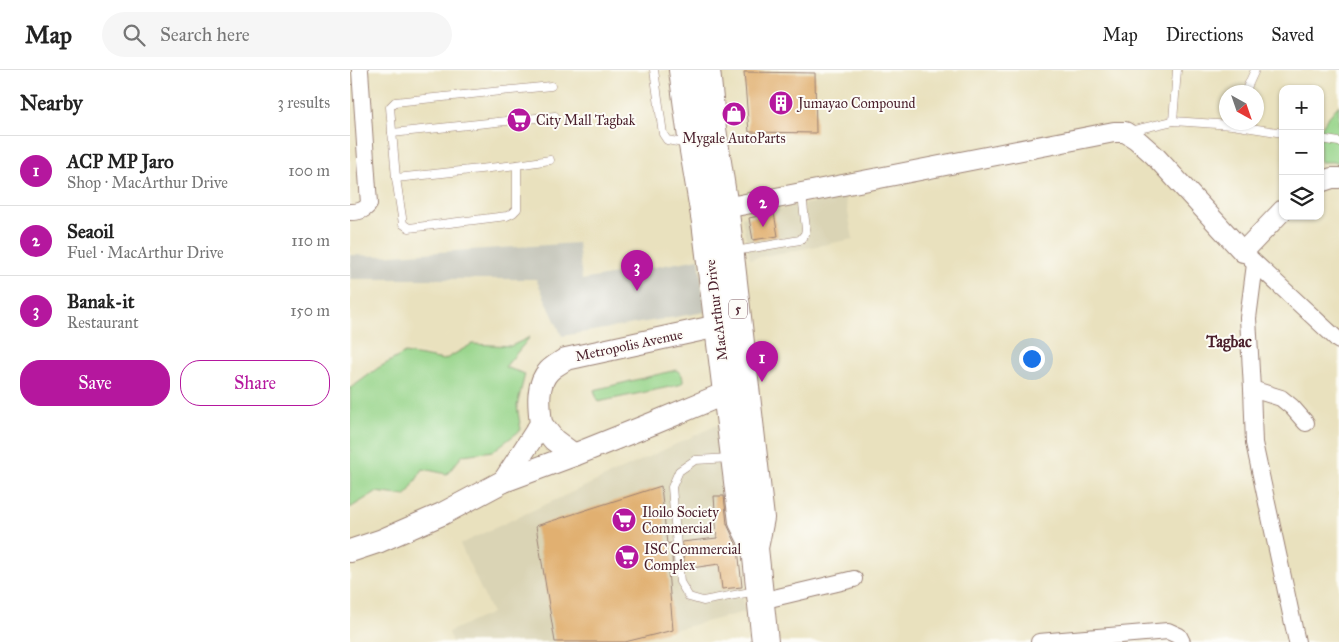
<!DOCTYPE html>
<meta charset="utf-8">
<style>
:root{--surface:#fff;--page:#f6f6f6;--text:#222;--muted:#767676;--line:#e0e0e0;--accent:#b5179e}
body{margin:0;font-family:"IM FELL Great Primer",serif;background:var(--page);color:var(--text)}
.controls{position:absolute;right:15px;top:15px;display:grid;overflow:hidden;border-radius:10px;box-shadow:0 1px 4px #0004}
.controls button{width:45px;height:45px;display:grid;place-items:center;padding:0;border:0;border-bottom:1px solid var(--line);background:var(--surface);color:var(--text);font:25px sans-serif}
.compass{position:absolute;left:869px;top:15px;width:45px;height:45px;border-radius:50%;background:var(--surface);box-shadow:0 1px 4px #0004;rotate:140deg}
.you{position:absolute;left:681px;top:288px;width:18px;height:18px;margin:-12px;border:4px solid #fff;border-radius:50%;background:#1a73e8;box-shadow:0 0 0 8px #1a73e833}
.badge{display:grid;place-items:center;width:32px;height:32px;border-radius:50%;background:var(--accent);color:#fff;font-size:16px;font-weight:700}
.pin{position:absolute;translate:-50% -41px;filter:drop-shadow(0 1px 2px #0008)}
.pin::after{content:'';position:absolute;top:26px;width:18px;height:15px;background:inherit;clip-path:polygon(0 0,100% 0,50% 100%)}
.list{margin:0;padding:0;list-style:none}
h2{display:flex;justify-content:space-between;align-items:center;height:65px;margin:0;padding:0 20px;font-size:21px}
h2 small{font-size:16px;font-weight:400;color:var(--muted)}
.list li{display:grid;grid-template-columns:32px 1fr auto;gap:15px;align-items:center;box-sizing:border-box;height:70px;padding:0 20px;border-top:1px solid var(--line)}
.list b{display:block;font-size:19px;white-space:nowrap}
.list p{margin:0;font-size:16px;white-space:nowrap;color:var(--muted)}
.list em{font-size:16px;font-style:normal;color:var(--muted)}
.actions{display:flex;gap:10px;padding:15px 20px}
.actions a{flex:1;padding:11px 0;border:1px solid var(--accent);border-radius:20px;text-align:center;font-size:18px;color:var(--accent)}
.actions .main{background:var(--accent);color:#fff}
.icon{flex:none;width:28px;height:28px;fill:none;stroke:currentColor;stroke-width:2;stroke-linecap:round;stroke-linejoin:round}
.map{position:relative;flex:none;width:989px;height:572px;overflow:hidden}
header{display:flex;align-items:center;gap:30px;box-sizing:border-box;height:70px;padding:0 25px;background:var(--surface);border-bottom:1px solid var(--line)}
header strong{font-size:24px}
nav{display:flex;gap:28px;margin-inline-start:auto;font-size:18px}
.search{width:350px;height:45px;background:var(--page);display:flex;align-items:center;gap:12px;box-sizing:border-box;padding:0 18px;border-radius:28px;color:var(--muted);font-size:19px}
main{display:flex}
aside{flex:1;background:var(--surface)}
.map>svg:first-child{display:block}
</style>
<header>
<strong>Map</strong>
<div class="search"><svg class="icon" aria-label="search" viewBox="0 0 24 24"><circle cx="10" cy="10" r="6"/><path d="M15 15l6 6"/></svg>Search here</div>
<nav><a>Map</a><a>Directions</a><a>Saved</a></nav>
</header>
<main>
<aside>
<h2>Nearby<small>3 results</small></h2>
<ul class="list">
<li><span class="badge">1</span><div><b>ACP MP Jaro</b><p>Shop · MacArthur Drive</p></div><em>100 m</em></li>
<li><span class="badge">2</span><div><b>Seaoil</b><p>Fuel · MacArthur Drive</p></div><em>110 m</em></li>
<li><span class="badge">3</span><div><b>Banak-it</b><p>Restaurant</p></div><em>150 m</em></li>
</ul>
<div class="actions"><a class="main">Save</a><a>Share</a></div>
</aside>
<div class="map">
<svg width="989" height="572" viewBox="0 0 989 572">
<rect width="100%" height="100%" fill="#fdfcf7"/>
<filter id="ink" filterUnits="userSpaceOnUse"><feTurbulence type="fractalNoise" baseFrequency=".02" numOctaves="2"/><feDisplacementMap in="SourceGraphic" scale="10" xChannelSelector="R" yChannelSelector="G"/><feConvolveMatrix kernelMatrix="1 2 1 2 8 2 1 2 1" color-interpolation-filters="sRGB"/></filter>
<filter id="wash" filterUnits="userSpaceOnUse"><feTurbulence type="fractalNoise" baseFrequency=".0096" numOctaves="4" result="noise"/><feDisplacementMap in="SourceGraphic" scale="20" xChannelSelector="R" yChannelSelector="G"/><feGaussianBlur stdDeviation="1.12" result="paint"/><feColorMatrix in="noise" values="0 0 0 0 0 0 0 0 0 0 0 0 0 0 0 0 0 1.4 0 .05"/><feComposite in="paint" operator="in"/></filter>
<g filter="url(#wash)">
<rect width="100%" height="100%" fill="#e9e1be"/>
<!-- built -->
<g fill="#dad4b5">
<polygon points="495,126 503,169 400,189 392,147"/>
<polygon points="374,352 395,542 275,572 102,572 98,562 142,543 110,474"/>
</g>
<!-- industrial -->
<polygon fill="#c4c5b9" points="228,173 232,210 349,189 355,242 212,266 186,209 0,209 0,185 28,186"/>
<!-- green -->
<g fill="#96d489" stroke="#707a5a">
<polygon points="989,35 989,92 970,92 970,60 976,50"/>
<polygon points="180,267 155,297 175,304 167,336 171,360 143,381 113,385 97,404 73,399 56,426 26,422 0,438 0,317 1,318 28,298 55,283 94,290 122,274 161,276"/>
<path d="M326,300C332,303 333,306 333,312L329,315L248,332L244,320Z"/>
</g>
<g id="blocks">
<!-- building -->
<g fill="#e1b071">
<polygon points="394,2 465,3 466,63 399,62"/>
<polygon points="424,143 428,166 403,170 399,148"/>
<polygon points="311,416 317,474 321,473 323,501 318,501 323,560 275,572 205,572 186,456"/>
<polygon points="364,426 374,426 377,454 388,478 392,517 372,519 369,494 335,499 332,472 367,468"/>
</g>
</g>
</g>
<g filter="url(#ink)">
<use href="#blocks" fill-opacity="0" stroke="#9a8074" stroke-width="1"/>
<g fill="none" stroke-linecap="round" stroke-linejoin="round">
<defs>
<g id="service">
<polyline points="304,0 313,64 317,70 338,74"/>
<polyline points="895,22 905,0"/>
<polyline points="823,51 827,0"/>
<polyline points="780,61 823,51 882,55 933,63"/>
<polyline points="42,63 205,46"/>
<polyline points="970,69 989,72"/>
<polyline points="167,95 167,139 163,143 157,146 59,158 53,154 46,108 40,37 45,32 201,16"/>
<polyline points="46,108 167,95 200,90"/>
<polyline points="385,181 450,170 455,164 456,159 452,125"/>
<polyline points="381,388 345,390 329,401 322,417 330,512 339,527 353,531 406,521"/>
</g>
<g id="minor">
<path d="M0,142C8,142 14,141 19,134L10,0"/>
<polyline points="900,188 989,271"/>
<polyline points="905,194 898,248 902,319 904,373 947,572"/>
<polyline points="902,319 931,328 942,337 956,353"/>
<polyline points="411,531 504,509"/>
<polyline points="689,572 818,561 829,566 832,572"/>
</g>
<g id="tertiary">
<polyline points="970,112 982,108 989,108"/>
<polyline points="375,138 764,62 775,62 786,69 804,85 893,182 933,140"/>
</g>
<g id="secondary">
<polyline points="191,354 204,370 224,385"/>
<path d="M154,411L191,354C189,336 186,314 199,301C204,296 210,293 216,289L368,256L383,264"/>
<polyline points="0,481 30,471 92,444 154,411 224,385 304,353 376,323 391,315"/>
</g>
<g id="primary">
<polyline points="332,0 342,75 355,152 392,452 405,478"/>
<polyline points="357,0 363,59 377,151 411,448 405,478 415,572"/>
</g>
</defs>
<!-- service casing -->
<use href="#service" stroke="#9a8074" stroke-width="9"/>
<!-- minor casing -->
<use href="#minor" stroke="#9a8074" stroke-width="18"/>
<!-- tertiary casing -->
<use href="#tertiary" stroke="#9a8074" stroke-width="22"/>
<!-- secondary casing -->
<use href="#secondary" stroke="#9a8074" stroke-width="24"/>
<!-- primary casing -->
<use href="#primary" stroke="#9a8074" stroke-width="28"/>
<!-- service -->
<use href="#service" stroke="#fff" stroke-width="8"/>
<!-- minor -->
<use href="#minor" stroke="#fff" stroke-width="16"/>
<!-- tertiary -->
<use href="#tertiary" stroke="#fff" stroke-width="20"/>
<!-- secondary -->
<use href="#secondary" stroke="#fff" stroke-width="22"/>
<!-- primary -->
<use href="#primary" stroke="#fff" stroke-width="26"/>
</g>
</g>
<!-- icons -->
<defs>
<symbol id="building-disc" viewBox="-11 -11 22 22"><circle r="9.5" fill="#b5179e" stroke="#fdfcf7"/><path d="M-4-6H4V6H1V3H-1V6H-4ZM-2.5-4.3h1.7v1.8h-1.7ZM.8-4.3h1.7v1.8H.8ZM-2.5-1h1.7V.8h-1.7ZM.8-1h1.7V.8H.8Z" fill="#fff"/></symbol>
<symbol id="shop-disc" viewBox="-11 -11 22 22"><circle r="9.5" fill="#b5179e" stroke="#fdfcf7"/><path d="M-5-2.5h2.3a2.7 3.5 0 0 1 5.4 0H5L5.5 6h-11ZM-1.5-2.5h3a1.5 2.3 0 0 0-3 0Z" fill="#fff"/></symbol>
<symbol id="supermarket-disc" viewBox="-11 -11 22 22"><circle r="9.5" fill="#b5179e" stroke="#fdfcf7"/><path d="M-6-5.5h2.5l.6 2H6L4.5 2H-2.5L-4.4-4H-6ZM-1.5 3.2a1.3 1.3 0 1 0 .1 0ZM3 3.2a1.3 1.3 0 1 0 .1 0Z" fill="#fff"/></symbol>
</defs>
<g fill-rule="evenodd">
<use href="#building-disc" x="417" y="19" width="28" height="28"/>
<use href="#shop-disc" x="370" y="30" width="28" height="28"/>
<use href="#supermarket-disc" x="155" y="36" width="28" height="28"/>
<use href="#supermarket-disc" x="260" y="436" width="28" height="28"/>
<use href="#supermarket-disc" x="263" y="473" width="28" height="28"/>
</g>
<g text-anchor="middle" stroke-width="4" stroke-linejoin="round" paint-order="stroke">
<!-- shield labels -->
<rect fill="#fdfcf7" stroke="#806168" stroke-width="1" x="379" y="229.5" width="18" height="19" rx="4"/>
<g font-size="12" font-weight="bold" fill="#4a1f2b">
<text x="388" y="243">5</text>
</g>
<!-- poi labels -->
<g font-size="14" fill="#4a1f2b" stroke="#fdfcf7" text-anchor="start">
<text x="448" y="38">Jumayao Compound</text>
<text x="186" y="55">City Mall Tagbak</text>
<text x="384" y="73" text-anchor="middle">Mygale AutoParts</text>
<text x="292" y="447">Iloilo Society<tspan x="292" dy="16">Commercial</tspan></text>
<text x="294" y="484">ISC Commercial<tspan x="294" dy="16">Complex</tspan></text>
</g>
<!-- street labels -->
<g font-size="14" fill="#4a1f2b" stroke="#fdfcf7">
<text transform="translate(366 240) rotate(-97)" y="5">MacArthur Drive</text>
<text transform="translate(279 275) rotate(-12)" y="5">Metropolis Avenue</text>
</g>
<!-- quarter labels -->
<g font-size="16" font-weight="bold" fill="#4a1f2b" stroke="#fdfcf7">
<text x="879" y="277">Tagbac</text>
</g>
</g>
</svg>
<div class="controls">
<button>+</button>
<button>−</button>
<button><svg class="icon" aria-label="layers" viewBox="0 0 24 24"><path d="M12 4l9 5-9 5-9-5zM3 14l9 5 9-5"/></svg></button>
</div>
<svg class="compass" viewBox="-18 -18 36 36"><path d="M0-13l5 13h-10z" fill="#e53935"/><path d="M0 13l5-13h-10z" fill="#767676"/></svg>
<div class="you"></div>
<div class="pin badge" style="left:412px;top:312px">1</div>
<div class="pin badge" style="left:413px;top:157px">2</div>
<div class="pin badge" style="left:287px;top:221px">3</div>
</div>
</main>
